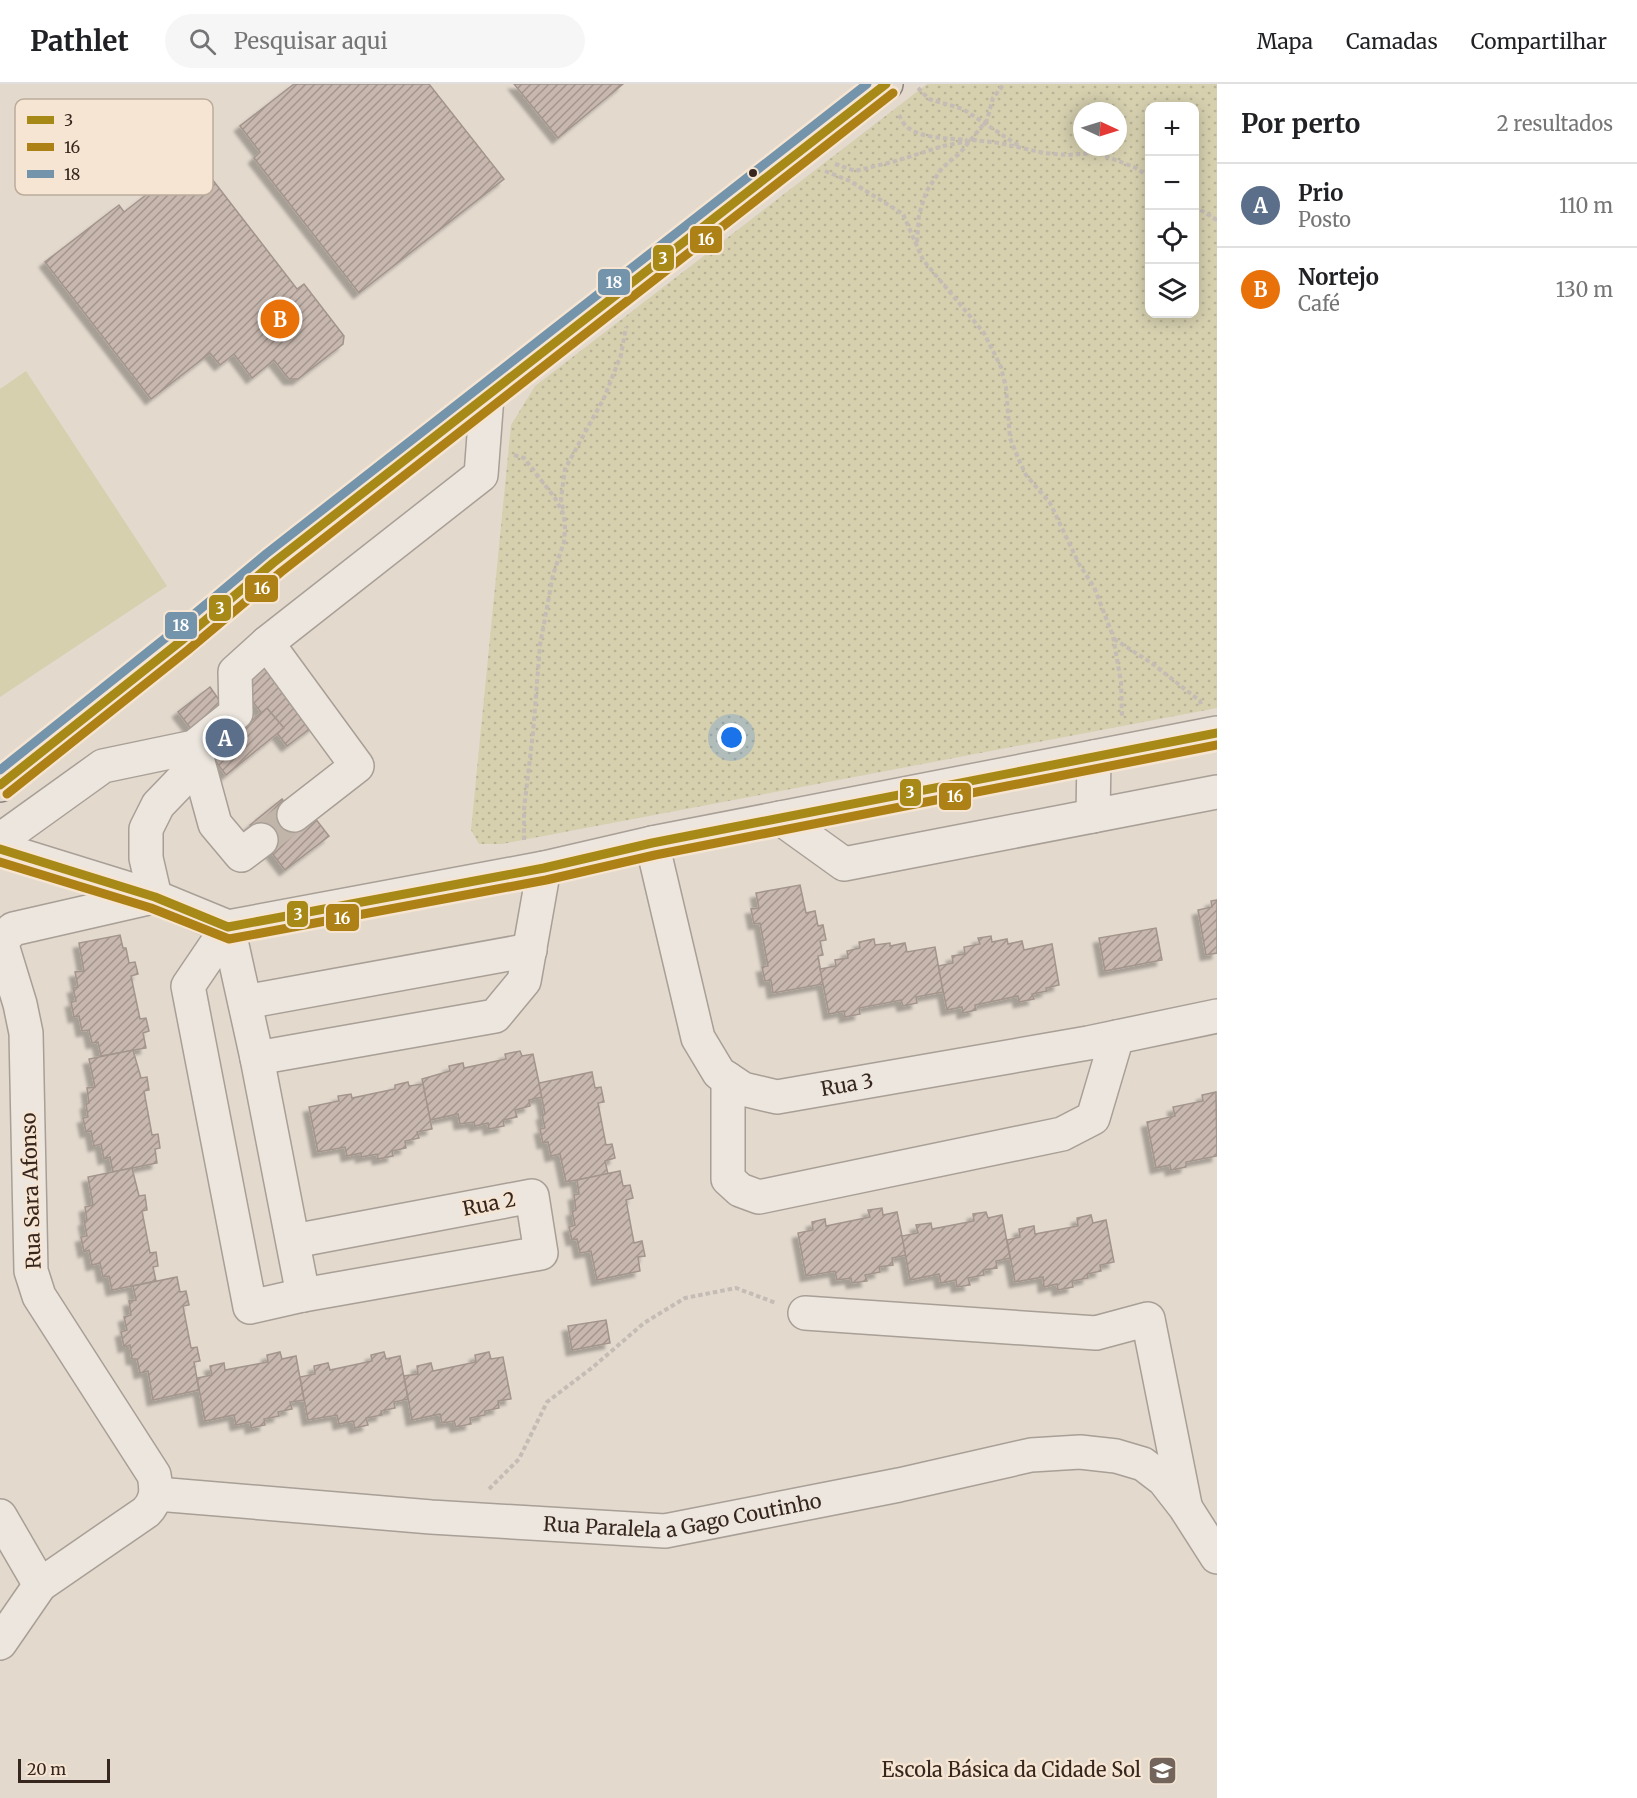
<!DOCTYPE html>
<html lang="pt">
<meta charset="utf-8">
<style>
:root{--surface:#fff;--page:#f6f6f6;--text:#202124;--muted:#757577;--line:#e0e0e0;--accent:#111827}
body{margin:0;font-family:Merriweather,serif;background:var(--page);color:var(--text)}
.controls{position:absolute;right:18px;top:18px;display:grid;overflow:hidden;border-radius:12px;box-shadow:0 3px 15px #0003}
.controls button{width:54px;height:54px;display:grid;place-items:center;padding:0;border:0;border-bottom:2px solid var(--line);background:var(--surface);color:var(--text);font:30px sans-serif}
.compass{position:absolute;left:1073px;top:18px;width:54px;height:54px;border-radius:50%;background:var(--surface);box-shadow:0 3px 15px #0003;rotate:94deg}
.scale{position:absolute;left:18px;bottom:15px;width:92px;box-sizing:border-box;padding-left:6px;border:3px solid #37261e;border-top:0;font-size:16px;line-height:21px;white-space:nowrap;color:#37261e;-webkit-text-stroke:4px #f5e5d2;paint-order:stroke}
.you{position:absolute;left:732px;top:654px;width:21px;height:21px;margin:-15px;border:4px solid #fff;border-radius:50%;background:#1a73e8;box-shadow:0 0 0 9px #1a73e833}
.badge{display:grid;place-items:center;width:39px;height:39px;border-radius:50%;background:var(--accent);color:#fff;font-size:20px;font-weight:700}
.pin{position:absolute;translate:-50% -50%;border:3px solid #fff;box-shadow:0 2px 6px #0006}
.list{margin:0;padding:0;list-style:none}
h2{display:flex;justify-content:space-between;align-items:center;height:78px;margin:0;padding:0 24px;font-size:26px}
h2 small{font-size:20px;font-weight:400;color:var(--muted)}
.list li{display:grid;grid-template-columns:39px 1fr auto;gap:18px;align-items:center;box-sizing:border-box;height:84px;padding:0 24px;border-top:2px solid var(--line)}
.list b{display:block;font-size:22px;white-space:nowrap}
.list p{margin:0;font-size:20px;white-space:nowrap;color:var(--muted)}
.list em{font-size:20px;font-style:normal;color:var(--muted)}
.icon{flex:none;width:33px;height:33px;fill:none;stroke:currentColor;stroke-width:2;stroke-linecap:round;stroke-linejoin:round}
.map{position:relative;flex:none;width:1217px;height:1714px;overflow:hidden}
header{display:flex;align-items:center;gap:36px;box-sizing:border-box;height:84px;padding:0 30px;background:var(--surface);border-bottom:2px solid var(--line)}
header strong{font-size:28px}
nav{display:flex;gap:33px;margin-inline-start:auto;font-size:21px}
.search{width:420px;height:54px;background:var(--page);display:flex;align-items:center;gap:15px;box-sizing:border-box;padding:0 21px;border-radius:33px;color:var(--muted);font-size:22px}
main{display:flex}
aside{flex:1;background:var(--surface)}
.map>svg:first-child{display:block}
</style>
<header>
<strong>Pathlet</strong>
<div class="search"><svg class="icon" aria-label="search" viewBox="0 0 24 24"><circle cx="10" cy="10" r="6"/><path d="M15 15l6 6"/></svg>Pesquisar aqui</div>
<nav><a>Mapa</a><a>Camadas</a><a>Compartilhar</a></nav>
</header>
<main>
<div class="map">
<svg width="1217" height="1714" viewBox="0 0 1217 1714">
<defs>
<pattern id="green-dots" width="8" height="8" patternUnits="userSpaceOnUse" patternTransform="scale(1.5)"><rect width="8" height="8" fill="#d6d0af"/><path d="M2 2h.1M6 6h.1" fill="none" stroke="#b8b296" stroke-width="1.8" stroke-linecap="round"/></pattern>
<pattern id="building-hatch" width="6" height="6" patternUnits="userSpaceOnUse" patternTransform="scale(1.5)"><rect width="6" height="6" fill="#c7b7ae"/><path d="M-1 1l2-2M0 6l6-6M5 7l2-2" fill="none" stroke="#a2958d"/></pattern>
<filter id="shadow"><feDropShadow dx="-5.5" dy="5.5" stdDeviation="1.5" flood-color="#0004"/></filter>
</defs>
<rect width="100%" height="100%" fill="#e3d9cd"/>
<!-- green -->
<path fill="url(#green-dots)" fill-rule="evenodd" d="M927,0H1217V624L502,760H479L471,746L511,341L535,302ZM1150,22H1194V230H1150ZM1082,27H1118V63H1082Z"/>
<!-- pitch -->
<polygon fill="#d6d0af" points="26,287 167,502 0,613 0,305"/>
<!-- building -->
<g fill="url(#building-hatch)" stroke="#a3958c" stroke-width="1.5" filter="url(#shadow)">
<polygon points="294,0 429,0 504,95 359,209 254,74 260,68 240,42"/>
<polygon points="514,0 623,0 558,54"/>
<polygon points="195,73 297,205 304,200 344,252 343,260 298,295 289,295 274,276 252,294 234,270 220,281 210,269 151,315 45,178 119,121 124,128"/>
<polygon points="269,580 316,640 287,662 240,601"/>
<polygon points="210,603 240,646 267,624 284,644 226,691 178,628"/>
<polygon points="282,715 297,734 308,725 329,752 285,786 250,741"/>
<polygon points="800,801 806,829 815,827 818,842 823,841 826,856 820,857 823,871 818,872 823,900 773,909 771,896 765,897 762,883 768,882 760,839 754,840 751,825 759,824 756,809"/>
<polygon points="1217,816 1217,869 1206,871 1198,826 1212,823 1211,817"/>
<polygon points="1156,844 1162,876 1105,887 1099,854"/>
<polygon points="120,851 123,864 126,864 129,879 135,878 138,890 131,892 140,935 146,934 149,947 143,949 146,964 101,972 98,958 92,959 89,946 82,947 79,932 74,933 71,918 76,917 73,904 78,903 75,888 84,887 79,859"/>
<polygon points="991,852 992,858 1007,855 1008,860 1022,857 1024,866 1052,860 1059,901 1046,904 1047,907 1032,910 1034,915 1019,918 1018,912 975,921 976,926 963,929 962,923 947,926 938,882 953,879 952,872 965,870 964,863 980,860 978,854"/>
<polygon points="874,855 875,861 890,859 890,862 905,859 907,868 935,863 943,908 916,913 917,919 903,922 901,916 859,924 860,930 845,933 844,927 829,930 820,885 836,882 835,876 848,874 847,867 860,864 859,858"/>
<polygon points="133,966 141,994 147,993 149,1006 144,1007 152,1051 158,1050 160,1064 155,1065 157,1079 113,1088 110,1073 104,1075 101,1060 94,1062 91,1047 86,1048 83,1034 88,1033 86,1020 89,1019 87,1004 95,1003 89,975"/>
<polygon points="520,967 522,972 533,970 542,1013 529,1016 530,1022 515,1026 517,1033 503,1036 504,1042 489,1045 488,1039 475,1042 474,1038 460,1040 458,1030 430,1036 422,995 450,987 449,982 463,979 464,984 506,975 505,970"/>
<polygon points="592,988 595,1004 601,1003 604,1018 598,1019 606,1061 612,1060 615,1074 605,1077 608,1090 566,1098 560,1070 551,1072 548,1058 543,1059 540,1045 545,1044 542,1031 545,1030 539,999"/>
<polygon points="408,998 409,1002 423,1000 432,1045 417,1048 419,1054 405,1057 406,1064 392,1067 393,1072 378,1075 377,1070 361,1073 361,1069 347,1072 345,1063 318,1068 309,1023 339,1017 338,1012 351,1010 352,1014 395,1005 395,1001"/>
<polygon points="1216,1008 1217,1072 1186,1078 1186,1083 1171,1086 1170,1081 1156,1084 1147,1038 1175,1032 1173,1023 1203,1017 1202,1011"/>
<polygon points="132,1084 139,1112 145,1111 147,1126 142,1127 150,1169 156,1168 158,1182 153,1183 156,1197 112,1206 109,1192 103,1193 100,1179 92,1181 89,1166 84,1168 81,1153 87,1152 84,1137 87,1136 85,1123 93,1121 88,1093"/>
<polygon points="620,1087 623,1102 630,1101 633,1114 626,1116 634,1159 642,1157 645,1172 638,1173 640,1187 597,1196 591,1167 580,1169 577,1155 572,1156 569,1143 575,1141 572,1127 576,1126 574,1111 579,1110 577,1096"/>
<polygon points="882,1124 883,1131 897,1128 906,1171 892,1174 893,1181 879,1183 880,1188 865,1191 867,1197 852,1199 851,1194 837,1196 835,1187 806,1192 798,1149 813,1146 812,1138 825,1135 826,1142 870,1133 868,1126"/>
<polygon points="986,1128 988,1134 1002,1131 1010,1174 996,1177 997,1184 983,1186 984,1191 968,1194 970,1201 957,1203 956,1196 941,1199 939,1190 910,1196 902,1152 918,1149 916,1141 931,1139 932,1145 974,1137 973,1130"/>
<polygon points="1091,1131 1093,1139 1106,1136 1114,1178 1100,1181 1101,1187 1087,1190 1088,1194 1072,1197 1073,1203 1058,1206 1057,1200 1044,1203 1043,1193 1015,1198 1007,1156 1020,1153 1019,1145 1034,1142 1035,1150 1078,1142 1077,1134"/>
<polygon points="177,1193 180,1208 186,1207 189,1221 183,1222 191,1264 197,1263 200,1277 194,1278 199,1306 153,1316 148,1287 140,1289 137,1275 132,1275 130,1261 124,1263 121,1248 127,1246 124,1233 131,1231 129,1217 136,1216 133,1202"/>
<polygon points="606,1236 610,1259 572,1266 568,1242"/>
<polygon points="280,1268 282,1275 296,1272 304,1316 290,1318 292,1325 278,1328 279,1332 264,1335 265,1341 251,1344 250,1338 236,1341 234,1331 205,1337 197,1294 212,1291 210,1282 224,1279 225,1286 268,1278 267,1271"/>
<polygon points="384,1268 386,1275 400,1272 408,1315 394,1318 395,1324 381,1327 382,1331 366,1334 368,1341 355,1344 353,1337 339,1340 337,1331 308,1336 300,1293 315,1290 314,1282 328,1279 330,1286 372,1277 371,1271"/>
<polygon points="489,1268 491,1275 503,1273 511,1315 498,1317 499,1324 485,1327 485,1331 470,1334 471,1340 456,1343 454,1337 442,1339 440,1330 412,1336 404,1292 418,1290 417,1282 431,1279 433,1287 476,1278 475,1271"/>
</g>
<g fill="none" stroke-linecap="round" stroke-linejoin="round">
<!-- minor-tunnel -->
<polyline stroke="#c1b5aa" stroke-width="33" stroke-dasharray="33 16" stroke-linecap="butt" points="261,756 294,731"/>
<defs>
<g id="minor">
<polyline points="267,559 357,682 294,731"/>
<polyline points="194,663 215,740 241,771 261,756"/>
<polyline points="1093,732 1094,673"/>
<polyline points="780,734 844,780 1217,708"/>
<polyline points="0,756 103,682 194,663 236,629 235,588 267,559 481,391 487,312"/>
<path id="s1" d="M652,759L698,954L719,989L743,1005L777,1013L1088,959L1217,932"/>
<polyline points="0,765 155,813 228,843 544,784 652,759 1217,649"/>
<polyline points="155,813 146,774 146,745 158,721 184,694 194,663"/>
<polyline points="228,843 188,902 250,1223 303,1211 541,1169 532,1112 294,1157"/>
<polyline points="228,843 257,974 303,1211"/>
<polyline points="245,918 530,866"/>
<polyline points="257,974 495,932 524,897 544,784"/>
<polyline points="728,995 728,1095 740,1106 759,1113 1062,1050 1093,1034 1117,953"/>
<polyline points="805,1229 1096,1249 1148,1235 1185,1421"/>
<path id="s2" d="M157,1410L431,1433L665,1447L899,1401L1031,1371L1080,1368L1116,1372L1143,1380L1164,1396L1185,1423L1217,1473"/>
<polyline points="0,1432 40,1501"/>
<path d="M0,1559L40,1501L146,1428C157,1417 157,1406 154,1391L39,1212L31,1187L26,949L20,920L2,861L6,852L13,845L153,813"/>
</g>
<polyline id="major" points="0,701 181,557 273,479 886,0"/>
</defs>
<!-- minor casing -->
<use href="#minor" stroke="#a89f96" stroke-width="36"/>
<!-- major casing -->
<use href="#major" stroke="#8e847d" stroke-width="36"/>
<!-- path -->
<g stroke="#c4bcb5" stroke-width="4" stroke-dasharray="4.5 3" stroke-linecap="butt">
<polyline points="918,4 929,15 963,25 1019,62"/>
<path d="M899,31C901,34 903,40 907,43C922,55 949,54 967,56"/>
<polyline points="835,80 855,87 896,77 943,62 974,56 1000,59 1044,69 1067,71 1097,69 1134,83 1150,93"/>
<polyline points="825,87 850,97 903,130 923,176 984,249 1001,283 1006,304 1010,354 1018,374 1026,391 1050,419 1079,480 1094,503 1113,552 1121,598 1122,634"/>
<polyline points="1194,122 1217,136"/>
<polyline points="917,158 919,131 926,108 942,84 960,69 987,36 993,14 1004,0"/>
<polyline points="514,371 524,374 555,414 564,431 565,444 564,458 553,491 540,561 533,649 524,725 524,756"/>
<polyline points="563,425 561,415 565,385 604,314 621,271 626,243"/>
<polyline points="1114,555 1153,580 1200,617 1201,621"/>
<polyline points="489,1405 519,1375 547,1318 593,1283 644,1239 685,1214 736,1204 776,1219"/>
</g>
<!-- minor -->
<use href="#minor" stroke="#ece6de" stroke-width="33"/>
<!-- major -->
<use href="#major" stroke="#e3dad0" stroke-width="33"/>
<defs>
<g id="bus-1">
<polyline points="0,701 181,557 273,479 886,0"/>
<polyline points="0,765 155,813 228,843 544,784 652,759 1217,649"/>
</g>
<g id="bus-2">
<polyline points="7,710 188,566 281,488 893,9"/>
<polyline points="0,778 151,824 229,855 546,796 655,771 1217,661"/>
</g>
<polyline id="bus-3" points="0,686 173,548 266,470 867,0"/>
</defs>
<!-- bus-1 casing -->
<use href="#bus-1" stroke="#f5e5d2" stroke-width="14"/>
<!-- bus-2 casing -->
<use href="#bus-2" stroke="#f5e5d2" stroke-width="14"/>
<!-- bus-3 casing -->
<use href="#bus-3" stroke="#f5e5d2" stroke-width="14"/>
<!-- bus-1 -->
<use href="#bus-1" stroke="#a78917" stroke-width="9"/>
<!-- bus-2 -->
<use href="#bus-2" stroke="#ad8116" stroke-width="9"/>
<!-- bus-3 -->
<use href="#bus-3" stroke="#7494ab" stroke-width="9"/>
</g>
<!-- icons -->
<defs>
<symbol id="school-square" viewBox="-11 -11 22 22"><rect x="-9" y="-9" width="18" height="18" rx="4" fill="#73655b" stroke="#f5e5d2"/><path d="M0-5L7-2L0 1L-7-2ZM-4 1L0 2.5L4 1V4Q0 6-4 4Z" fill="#fff"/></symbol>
</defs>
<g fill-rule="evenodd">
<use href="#school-square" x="1146" y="1670" width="33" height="33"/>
</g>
<!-- markers -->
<circle fill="#37261e" stroke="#f5e5d2" stroke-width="2" cx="753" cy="89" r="5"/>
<g text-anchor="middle" stroke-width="5" stroke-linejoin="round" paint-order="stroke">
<!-- street labels -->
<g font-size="20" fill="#37261e" stroke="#f5e5d2">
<text dy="7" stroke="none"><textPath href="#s1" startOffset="376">Rua 3</textPath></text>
<text transform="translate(31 1107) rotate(-92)" y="7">Rua Sara Afonso</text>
<text transform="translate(489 1120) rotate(-11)" y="7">Rua 2</text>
<text dy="7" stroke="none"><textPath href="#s2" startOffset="528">Rua Paralela a Gago Coutinho</textPath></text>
</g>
<!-- poi labels -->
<g font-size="20" fill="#37261e" stroke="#f5e5d2" text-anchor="end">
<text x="1141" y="1693">Escola Básica da Cidade Sol</text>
</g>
</g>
<!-- legend -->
<rect x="15" y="15" width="198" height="96" rx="9" fill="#f5e5d2" stroke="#bcac9c" stroke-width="1.5"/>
<rect x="27" y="32" width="27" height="8" fill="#a78917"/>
<rect x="27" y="59" width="27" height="8" fill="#ad8116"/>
<rect x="27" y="86" width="27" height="8" fill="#7494ab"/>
<g font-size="16" fill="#37261e">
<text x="64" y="42">3</text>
<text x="64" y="69">16</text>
<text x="64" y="96">18</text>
</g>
<g stroke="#f5e5d2" stroke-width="2">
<rect x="689" y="141" width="34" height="29" rx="6" fill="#ad8116"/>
<rect x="652" y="160" width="23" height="28" rx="6" fill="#a78917"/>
<rect x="597" y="184" width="34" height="28" rx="6" fill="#7494ab"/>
<rect x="244" y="490" width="35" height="29" rx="6" fill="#ad8116"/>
<rect x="208" y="510" width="24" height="28" rx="6" fill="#a78917"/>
<rect x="164" y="527" width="34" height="29" rx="6" fill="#7494ab"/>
<rect x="899" y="694" width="23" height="29" rx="6" fill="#a78917"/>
<rect x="938" y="698" width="34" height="29" rx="6" fill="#ad8116"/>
<rect x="286" y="816" width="23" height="28" rx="6" fill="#a78917"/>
<rect x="325" y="819" width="35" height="29" rx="6" fill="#ad8116"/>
</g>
<g font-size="16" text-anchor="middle" font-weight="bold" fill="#fff">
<text x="706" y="161">16</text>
<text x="663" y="180">3</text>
<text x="614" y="204">18</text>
<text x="262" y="510">16</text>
<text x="220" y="530">3</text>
<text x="181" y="547">18</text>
<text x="910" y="714">3</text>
<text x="955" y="718">16</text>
<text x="298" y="836">3</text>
<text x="342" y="840">16</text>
</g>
</svg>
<div class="controls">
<button>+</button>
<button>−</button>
<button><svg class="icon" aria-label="locate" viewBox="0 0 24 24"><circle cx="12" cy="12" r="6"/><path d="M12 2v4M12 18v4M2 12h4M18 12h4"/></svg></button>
<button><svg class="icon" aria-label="layers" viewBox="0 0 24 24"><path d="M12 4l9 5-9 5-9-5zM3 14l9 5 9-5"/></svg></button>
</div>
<svg class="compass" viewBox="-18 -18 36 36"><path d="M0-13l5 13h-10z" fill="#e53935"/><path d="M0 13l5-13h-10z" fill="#757577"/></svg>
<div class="scale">20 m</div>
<div class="you"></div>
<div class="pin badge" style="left:225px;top:654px;background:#5c6f8a">A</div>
<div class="pin badge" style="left:280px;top:235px;background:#e8710a">B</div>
</div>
<aside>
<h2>Por perto<small>2 resultados</small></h2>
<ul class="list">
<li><span class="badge" style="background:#5c6f8a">A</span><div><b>Prio</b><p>Posto</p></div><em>110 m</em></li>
<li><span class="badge" style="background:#e8710a">B</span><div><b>Nortejo</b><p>Café</p></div><em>130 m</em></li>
</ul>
</aside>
</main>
